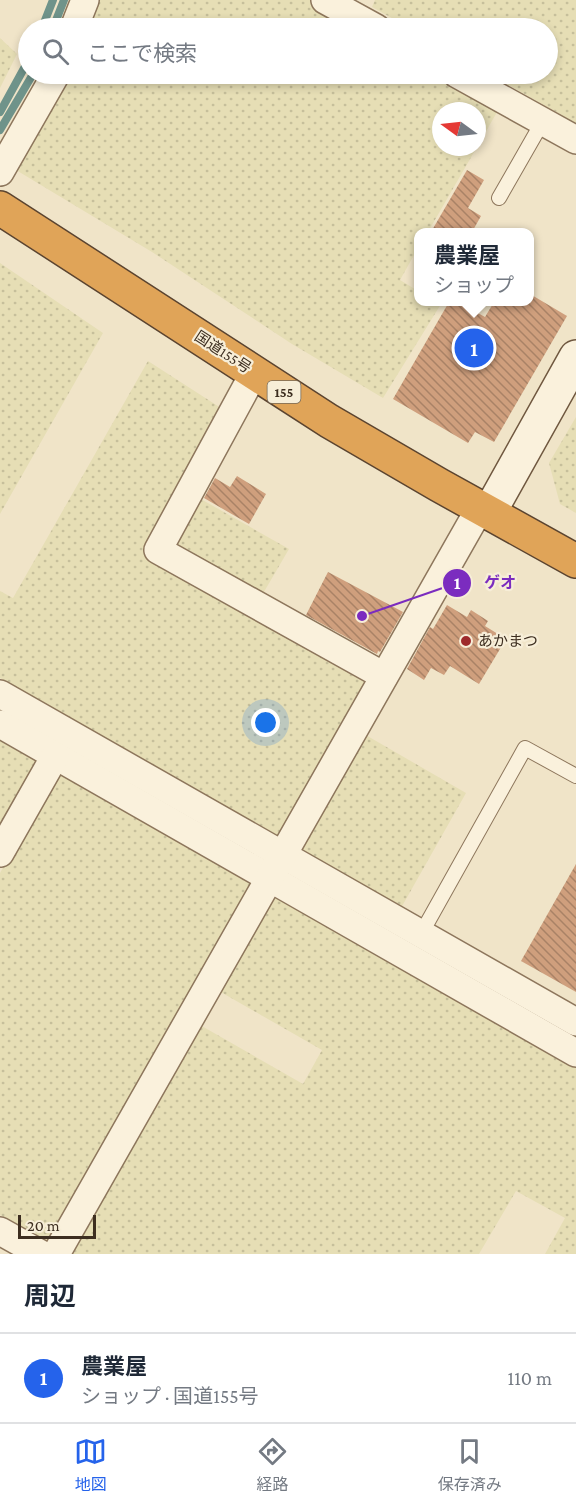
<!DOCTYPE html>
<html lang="ja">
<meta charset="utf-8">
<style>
:root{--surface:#fff;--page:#f6f6f7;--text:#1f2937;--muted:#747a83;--line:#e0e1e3;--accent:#2563eb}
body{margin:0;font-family:"Crimson Pro","Noto Sans JP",serif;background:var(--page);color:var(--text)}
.compass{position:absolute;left:432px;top:102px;width:54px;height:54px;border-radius:50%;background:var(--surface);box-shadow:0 3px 9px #0003;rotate:285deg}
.scale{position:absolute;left:18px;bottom:15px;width:78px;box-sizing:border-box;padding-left:6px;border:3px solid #3d2e20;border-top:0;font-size:16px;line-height:21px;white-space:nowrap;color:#3d2e20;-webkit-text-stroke:4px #f7eed8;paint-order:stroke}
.you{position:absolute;left:266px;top:723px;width:21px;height:21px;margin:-15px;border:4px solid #fff;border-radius:50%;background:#1a73e8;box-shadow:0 0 0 9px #1a73e833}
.badge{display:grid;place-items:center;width:39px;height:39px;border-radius:50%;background:var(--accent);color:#fff;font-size:20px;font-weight:700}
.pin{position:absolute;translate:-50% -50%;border:3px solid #fff;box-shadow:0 2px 6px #0006}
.popup{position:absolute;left:414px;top:228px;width:120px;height:78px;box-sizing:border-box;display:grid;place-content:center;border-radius:12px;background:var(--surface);filter:drop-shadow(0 2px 4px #0005);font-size:20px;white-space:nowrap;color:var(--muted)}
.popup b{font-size:22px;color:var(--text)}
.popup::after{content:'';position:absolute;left:50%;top:100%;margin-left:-12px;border:12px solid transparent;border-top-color:var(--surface)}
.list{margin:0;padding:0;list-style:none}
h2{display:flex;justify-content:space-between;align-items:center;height:78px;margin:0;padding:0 24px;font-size:26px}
h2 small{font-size:20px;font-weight:400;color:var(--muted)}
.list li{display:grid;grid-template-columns:39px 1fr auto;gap:18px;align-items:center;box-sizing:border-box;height:90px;padding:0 24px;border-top:2px solid var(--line)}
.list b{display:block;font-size:22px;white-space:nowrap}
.list p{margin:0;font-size:20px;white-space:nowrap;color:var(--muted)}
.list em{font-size:20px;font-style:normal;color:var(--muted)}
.icon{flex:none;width:33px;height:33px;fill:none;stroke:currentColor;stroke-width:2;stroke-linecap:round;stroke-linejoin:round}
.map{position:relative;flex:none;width:576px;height:1254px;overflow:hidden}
.search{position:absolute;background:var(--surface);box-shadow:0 3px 9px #0003;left:18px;right:18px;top:18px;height:66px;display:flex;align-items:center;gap:15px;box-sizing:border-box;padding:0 21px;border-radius:33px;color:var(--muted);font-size:22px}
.sheet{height:168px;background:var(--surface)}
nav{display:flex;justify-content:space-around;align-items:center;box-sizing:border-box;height:84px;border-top:2px solid var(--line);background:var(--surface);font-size:16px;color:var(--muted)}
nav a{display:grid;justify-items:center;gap:3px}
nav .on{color:var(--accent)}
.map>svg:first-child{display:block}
</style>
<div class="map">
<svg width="576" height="1254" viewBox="0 0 576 1254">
<defs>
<pattern id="farmland-dots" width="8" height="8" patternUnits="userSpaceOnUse" patternTransform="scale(1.5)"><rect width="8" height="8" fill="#e6deb5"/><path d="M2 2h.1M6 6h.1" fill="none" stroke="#c6bf9b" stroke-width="1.8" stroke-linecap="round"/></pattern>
<pattern id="building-back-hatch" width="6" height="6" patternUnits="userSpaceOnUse" patternTransform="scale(1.5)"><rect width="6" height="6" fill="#cf9f7d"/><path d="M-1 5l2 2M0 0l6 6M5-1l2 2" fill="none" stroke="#a98266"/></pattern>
</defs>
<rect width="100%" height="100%" fill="#f0e4c8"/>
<!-- farmland -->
<g fill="url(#farmland-dots)" fill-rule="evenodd">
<polygon points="95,0 311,0 361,28 84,28"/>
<polygon points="375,0 576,0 576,123 489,74 548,74 548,28 410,28 372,7"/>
<polygon points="0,38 17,54 0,88"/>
<path d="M66,74H440L500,107L428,232H418V248L400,280L418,291V302H437L441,304L383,398L292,344L152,252L16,170ZM441,111H477V147H441Z"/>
<polygon points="0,263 103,333 0,514"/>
<polygon points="148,361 224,410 146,554 362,675 366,688 280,838 0,678 0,591 13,598"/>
<polygon points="576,417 576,513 560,504 549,463"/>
<polygon points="199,498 289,549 261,597 175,550 175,542"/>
<polygon points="364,734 466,793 401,908 298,850"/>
<polygon points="0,735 37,756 39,765 0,834"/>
<polygon points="64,771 251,876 254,888 48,1242 0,1215 0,873 57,773"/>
<polygon points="284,897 576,1062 576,1254 545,1254 565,1218 516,1191 479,1254 73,1254 72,1249 200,1025 303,1084 322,1050 219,991 271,900"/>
</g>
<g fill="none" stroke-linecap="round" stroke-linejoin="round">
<!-- stream -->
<g stroke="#6f938a" stroke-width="8">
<polyline points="381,19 398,28"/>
<polyline points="42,28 53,0"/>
<polyline points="53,28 64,0"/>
<polyline points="0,112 28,61"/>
<polyline points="0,130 33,74"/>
</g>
</g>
<!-- building -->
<g fill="url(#building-back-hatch)">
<polygon points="467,170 484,180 468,208 481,216 472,232 431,232"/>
<polygon points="530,294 567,316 494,442 475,432 468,443 393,399 449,302 458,302 485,317 494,302 530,302"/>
<polygon points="237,476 266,494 249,524 204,498 215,478 230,487"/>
<polygon points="328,572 403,612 380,652 378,651 377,654 306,615"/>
<polygon points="447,605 467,617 471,610 488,621 485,626 506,639 479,684 450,666 444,675 431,668 424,680 407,669 430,627 433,629"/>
<polygon points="576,864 576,992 521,961"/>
</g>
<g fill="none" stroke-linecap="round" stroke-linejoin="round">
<defs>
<g id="lane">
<polyline points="499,198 543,121"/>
<polyline points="421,934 525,748 576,776"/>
</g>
<g id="street">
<polyline points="325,0 376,28"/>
<polyline points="74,28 85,0"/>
<polyline points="457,74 576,140"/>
<polyline points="0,172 56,74"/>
<polyline points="254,373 158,550 384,676"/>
<polyline points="0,694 576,1022"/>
<polyline points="0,724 576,1053"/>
<polyline points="0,853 55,756"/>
<polyline points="0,1231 41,1254"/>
<polyline points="56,1254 480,508"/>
</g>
<polyline id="secondary" points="489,513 576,357"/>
<polyline id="highway" points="0,208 329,421 439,485 576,561"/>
</defs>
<!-- lane casing -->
<use href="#lane" stroke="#8d765c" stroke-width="16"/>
<!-- street casing -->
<use href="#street" stroke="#8d765c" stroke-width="30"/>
<!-- secondary casing -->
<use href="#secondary" stroke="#6f573f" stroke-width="36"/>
<!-- highway casing -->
<use href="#highway" stroke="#5b4430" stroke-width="36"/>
<!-- lane -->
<use href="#lane" stroke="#faf1dc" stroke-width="14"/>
<!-- street -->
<use href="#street" stroke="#faf1dc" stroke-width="27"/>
<!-- secondary -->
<use href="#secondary" stroke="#faf1dc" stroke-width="33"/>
<!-- highway -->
<use href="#highway" stroke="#e0a458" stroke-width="33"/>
</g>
<!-- markers -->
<circle fill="#9e2a2b" stroke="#f7eed8" stroke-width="2" cx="466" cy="641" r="6"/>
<g text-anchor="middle" stroke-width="4.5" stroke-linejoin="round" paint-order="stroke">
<!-- shield labels -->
<rect fill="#f7eed8" stroke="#756857" stroke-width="1.5" x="267.5" y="381" width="33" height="22" rx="4.5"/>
<g font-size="14" font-weight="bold" fill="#3d2e20">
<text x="284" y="397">155</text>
</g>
<!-- street labels -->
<g font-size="15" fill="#3d2e20" stroke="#f7eed8">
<text transform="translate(223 352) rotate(33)" y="5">国道155号</text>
</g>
<!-- poi labels -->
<g font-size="15" fill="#3d2e20" stroke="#f7eed8" text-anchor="start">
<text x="478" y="646">あかまつ</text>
</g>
</g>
<!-- callouts -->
<path fill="none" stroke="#7b2cbf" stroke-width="2" d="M362 616L457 583"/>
<g fill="#7b2cbf" stroke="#f7eed8" stroke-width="2">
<circle cx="362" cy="616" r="6"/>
<circle cx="457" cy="583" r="15"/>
</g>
<g font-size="18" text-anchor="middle" font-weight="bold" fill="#fff">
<text x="457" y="589">1</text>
</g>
<g font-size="16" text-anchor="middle" font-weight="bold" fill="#7b2cbf" stroke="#f7eed8" stroke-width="4.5" stroke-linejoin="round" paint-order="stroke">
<text x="500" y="588">ゲオ</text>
</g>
</svg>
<svg class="compass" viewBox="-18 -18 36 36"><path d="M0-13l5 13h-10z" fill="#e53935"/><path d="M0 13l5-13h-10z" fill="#747a83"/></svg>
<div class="scale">20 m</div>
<div class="you"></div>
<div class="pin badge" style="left:474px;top:348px">1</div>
<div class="popup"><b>農業屋</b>ショップ</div>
<div class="search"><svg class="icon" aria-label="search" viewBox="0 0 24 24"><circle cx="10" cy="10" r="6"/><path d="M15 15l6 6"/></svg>ここで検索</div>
</div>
<section class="sheet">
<h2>周辺<small></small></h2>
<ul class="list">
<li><span class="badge">1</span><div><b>農業屋</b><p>ショップ · 国道155号</p></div><em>110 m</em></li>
</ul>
</section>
<nav>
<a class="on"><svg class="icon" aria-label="map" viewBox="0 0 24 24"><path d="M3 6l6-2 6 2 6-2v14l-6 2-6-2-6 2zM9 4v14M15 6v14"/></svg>地図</a>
<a><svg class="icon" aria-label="directions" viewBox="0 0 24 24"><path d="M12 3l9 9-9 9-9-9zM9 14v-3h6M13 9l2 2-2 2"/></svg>経路</a>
<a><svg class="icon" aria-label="saved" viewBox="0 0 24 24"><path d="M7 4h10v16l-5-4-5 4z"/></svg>保存済み</a>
</nav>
